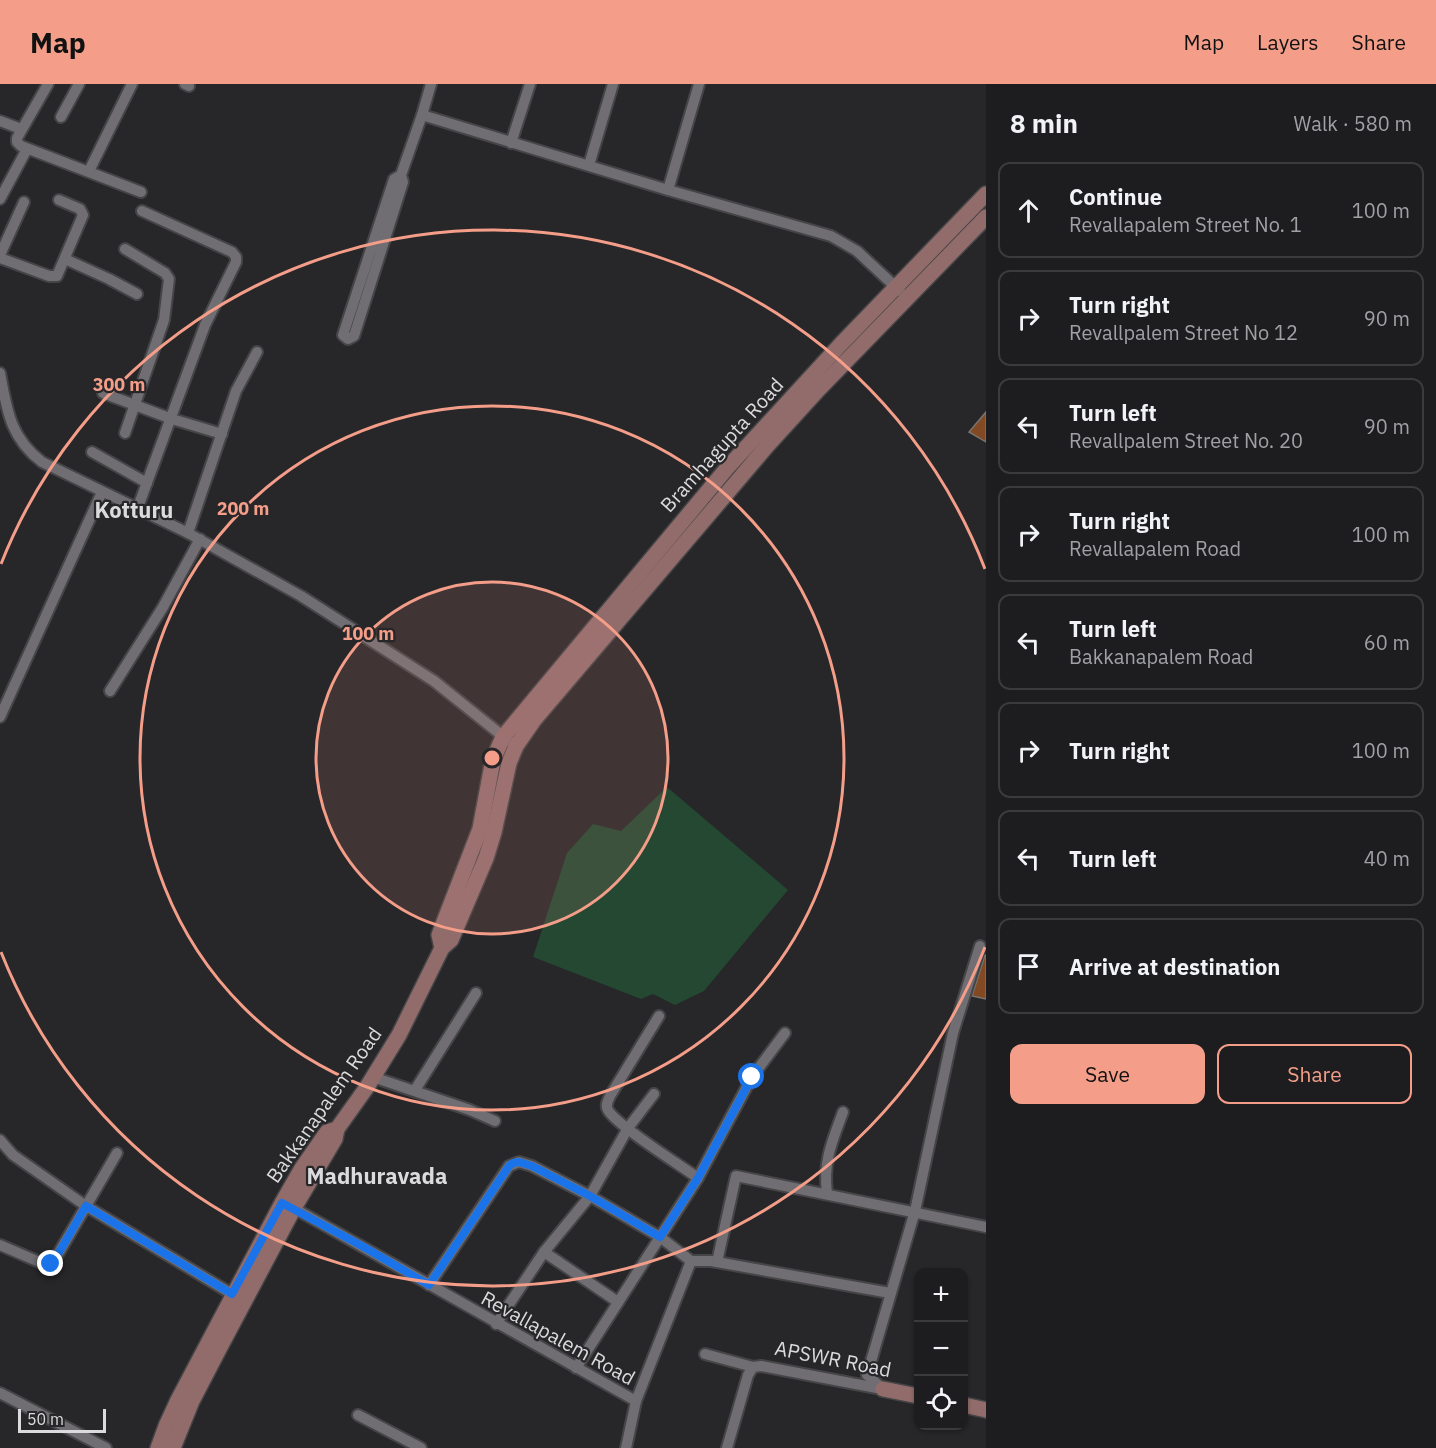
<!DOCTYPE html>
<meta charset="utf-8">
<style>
:root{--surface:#1d1c1f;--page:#2a292c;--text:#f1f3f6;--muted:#a0a1a4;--line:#3b3a3d;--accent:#f49e89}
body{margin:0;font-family:"IBM Plex Sans",sans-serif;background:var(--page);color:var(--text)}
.controls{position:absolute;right:18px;bottom:18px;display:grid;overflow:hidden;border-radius:12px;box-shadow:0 2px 4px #0004}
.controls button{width:54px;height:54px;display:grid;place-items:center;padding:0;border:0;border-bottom:2px solid var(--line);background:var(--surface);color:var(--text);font:30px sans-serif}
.scale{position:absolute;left:18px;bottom:15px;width:88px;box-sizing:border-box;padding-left:6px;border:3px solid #dbdadc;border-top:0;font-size:16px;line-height:21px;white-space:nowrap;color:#dbdadc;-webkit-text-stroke:4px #272629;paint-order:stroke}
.stop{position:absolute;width:18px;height:18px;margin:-14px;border:4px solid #1a73e8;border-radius:50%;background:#fff}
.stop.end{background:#1a73e8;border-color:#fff;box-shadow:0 2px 6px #0008}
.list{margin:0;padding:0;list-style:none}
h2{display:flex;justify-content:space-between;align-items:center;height:78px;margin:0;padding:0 24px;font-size:26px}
h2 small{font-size:20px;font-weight:400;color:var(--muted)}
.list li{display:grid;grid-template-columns:39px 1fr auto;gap:18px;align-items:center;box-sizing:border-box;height:96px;margin:0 12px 12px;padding:0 12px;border:2px solid var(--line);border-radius:12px}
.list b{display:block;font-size:22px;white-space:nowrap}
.list p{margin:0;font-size:20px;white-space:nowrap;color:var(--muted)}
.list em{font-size:20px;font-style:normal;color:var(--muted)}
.actions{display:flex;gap:12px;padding:18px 24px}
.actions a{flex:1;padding:14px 0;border:2px solid var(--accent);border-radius:12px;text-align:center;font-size:21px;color:var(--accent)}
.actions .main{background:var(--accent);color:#111}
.icon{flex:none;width:33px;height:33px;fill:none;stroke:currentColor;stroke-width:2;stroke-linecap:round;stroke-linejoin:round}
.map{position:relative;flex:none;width:986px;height:1364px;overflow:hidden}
header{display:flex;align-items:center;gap:36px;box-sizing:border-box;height:84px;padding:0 30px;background:var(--accent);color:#111}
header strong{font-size:28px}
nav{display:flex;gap:33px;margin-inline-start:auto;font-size:21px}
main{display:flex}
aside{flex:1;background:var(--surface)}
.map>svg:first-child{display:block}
</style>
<header>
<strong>Map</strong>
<nav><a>Map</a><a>Layers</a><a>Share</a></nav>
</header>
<main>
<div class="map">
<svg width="986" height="1364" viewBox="0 0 986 1364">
<rect width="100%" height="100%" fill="#272629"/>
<!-- green -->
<polygon fill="#244831" points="667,703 788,806 704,907 675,921 653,910 641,915 533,873 567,769 593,740 621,747"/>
<!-- building -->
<g fill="#824922" stroke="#787472" stroke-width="1.5">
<polygon points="986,328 986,358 969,348"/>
<polygon points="985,871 986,871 986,915 972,912"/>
</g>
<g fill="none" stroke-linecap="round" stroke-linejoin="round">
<defs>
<g id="street">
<polyline points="48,0 17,54 17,58 21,62 141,108"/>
<polyline points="185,0 189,2"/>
<polyline points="431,0 422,31 668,106 831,152 857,167 900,207"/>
<polyline points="61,33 79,0"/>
<polyline points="0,37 21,45"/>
<polyline points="511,59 530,0"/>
<polyline points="589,81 613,0"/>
<polyline points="89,87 132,0"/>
<polyline points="401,91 394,95 343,251 348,255 354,252 403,98 401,91 422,31"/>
<polyline points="668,106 699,0"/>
<polyline points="0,115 27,65"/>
<polyline points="125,165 165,189 169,195 164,236 125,349"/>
<polyline points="0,171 24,118"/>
<polyline points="0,174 49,192 57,192 83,131 80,125 59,116"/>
<polyline points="65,175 109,195 137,210"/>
<path d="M0,289C7,326 10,354 42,378L188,449L301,512L434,597L509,657"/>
<polyline points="103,309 172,335 222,350"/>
<polyline points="92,368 147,399"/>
<polyline points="138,423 205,241 236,178 236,173 232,168 142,127"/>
<polyline points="188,449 236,307 257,268"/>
<polyline points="110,607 163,523 200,455"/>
<polyline points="0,633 102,408"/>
<path d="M659,932L610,1012C608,1017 605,1021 608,1026C616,1041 680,1081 698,1094"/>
<polyline points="373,993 470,1026 495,1037"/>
<polyline points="415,1006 476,909"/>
<polyline points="0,1056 13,1071 86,1122 232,1210"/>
<path d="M827,1110C823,1077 832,1058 843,1028"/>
<polyline points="290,1122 636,1317 691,1177 711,1177 890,1209"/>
<polyline points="0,1161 44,1180 51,1180 54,1177 117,1069"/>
<polyline points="544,1168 618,1218"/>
<polyline points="717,1178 736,1092 986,1143"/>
<polyline points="429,1201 509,1082 519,1078 532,1082 590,1112 660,1153 691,1177"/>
<polyline points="496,1240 544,1168 590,1112 628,1044 654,1010"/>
<polyline points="705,1270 753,1283"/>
<polyline points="576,1284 698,1094 752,993 785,949"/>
<polyline points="883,1305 867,1291 915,1127 953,949 980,862"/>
<polyline points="0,1309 106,1364"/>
<polyline points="358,1331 421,1364"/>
<polyline points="626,1364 636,1317"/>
<polyline points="727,1364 748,1291 753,1283 761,1282 882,1305"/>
</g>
<g id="secondary">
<polyline points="442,864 439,851 480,745 493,676 503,653 728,383 841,260 986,110"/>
<polyline points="883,1305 918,1312"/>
<polyline points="964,1321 986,1326"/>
<polyline points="158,1364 166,1342 178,1316 282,1119 302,1084 327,1048 337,1045 367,1003 399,951 442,864 451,856 486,774 494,748 509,679 516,662 534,636 767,362 819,305 986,133"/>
<polyline points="173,1364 192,1317 218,1267 294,1124 335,1055 337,1045"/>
</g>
</defs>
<!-- street casing -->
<use href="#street" stroke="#454446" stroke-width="14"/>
<!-- secondary casing -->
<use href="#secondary" stroke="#454446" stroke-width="18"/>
<!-- street -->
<use href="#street" stroke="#706e72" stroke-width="10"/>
<!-- secondary -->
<use href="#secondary" stroke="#916c6b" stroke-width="15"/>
</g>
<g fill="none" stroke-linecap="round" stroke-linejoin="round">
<!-- route -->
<polyline stroke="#1a73e8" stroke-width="8" points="51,1180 54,1177 86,1122 232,1210 282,1119 362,1162 429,1201 509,1082 513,1079 519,1078 532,1082 590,1112 660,1153 698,1094 752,993"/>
</g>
<!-- distance rings -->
<circle cx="492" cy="674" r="176" fill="#f49e89" fill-opacity=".12"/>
<g fill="none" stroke="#f49e89" stroke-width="3">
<circle cx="492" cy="674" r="176"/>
<circle cx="492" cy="674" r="352"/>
<path d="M985 863A528 528 0 0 1 1 868M1 480A528 528 0 0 1 985 485"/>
</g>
<g text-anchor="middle" stroke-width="4.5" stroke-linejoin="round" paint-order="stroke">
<!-- street labels -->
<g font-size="20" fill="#dbdadc" stroke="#272629">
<text transform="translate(722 361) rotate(-48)" y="7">Bramhagupta Road</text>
<text transform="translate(324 1021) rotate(-55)" y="7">Bakkanapalem Road</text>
<text transform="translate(558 1254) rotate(29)" y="7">Revallapalem Road</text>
<text transform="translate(833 1275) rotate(11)" y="7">APSWR Road</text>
</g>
<!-- quarter labels -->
<g font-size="22" font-weight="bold" fill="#dbdadc" stroke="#272629">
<text x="134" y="434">Kotturu</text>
<text x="377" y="1100">Madhuravada</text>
</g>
</g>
<circle cx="492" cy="674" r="9" fill="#f49e89" stroke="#272629" stroke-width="3"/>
<g font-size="18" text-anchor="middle" font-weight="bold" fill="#f49e89" stroke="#272629" stroke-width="4.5" stroke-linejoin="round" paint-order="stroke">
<text x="119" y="307">300 m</text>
<text x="243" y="431">200 m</text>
<text x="368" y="556">100 m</text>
</g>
</svg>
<div class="controls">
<button>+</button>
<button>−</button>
<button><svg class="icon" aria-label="locate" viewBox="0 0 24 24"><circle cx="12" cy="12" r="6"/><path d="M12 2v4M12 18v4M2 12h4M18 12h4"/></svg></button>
</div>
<div class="scale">50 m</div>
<div class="stop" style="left:752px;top:993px"></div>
<div class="stop end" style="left:51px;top:1180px"></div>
</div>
<aside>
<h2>8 min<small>Walk · 580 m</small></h2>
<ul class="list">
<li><svg class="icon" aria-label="ahead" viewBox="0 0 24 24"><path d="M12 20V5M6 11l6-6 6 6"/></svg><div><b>Continue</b><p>Revallapalem Street No. 1</p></div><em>100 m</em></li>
<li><svg class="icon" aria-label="right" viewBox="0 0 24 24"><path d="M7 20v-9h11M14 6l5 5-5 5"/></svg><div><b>Turn right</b><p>Revallpalem Street No 12</p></div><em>90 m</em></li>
<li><svg class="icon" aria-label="left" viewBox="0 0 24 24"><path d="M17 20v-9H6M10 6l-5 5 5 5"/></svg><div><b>Turn left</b><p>Revallpalem Street No. 20</p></div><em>90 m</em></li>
<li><svg class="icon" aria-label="right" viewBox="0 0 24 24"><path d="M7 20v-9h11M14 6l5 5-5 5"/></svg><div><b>Turn right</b><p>Revallapalem Road</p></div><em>100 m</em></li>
<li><svg class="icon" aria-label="left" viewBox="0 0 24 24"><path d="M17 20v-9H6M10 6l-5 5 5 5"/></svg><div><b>Turn left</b><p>Bakkanapalem Road</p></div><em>60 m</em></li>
<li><svg class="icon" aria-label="right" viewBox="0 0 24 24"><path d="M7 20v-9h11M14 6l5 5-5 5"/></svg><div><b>Turn right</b></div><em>100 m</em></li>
<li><svg class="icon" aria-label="left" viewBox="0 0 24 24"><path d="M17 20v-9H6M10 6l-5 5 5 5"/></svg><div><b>Turn left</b></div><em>40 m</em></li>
<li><svg class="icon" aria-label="arrive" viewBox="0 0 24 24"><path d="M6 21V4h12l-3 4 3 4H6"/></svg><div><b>Arrive at destination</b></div></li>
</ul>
<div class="actions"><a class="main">Save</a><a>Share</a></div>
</aside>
</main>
